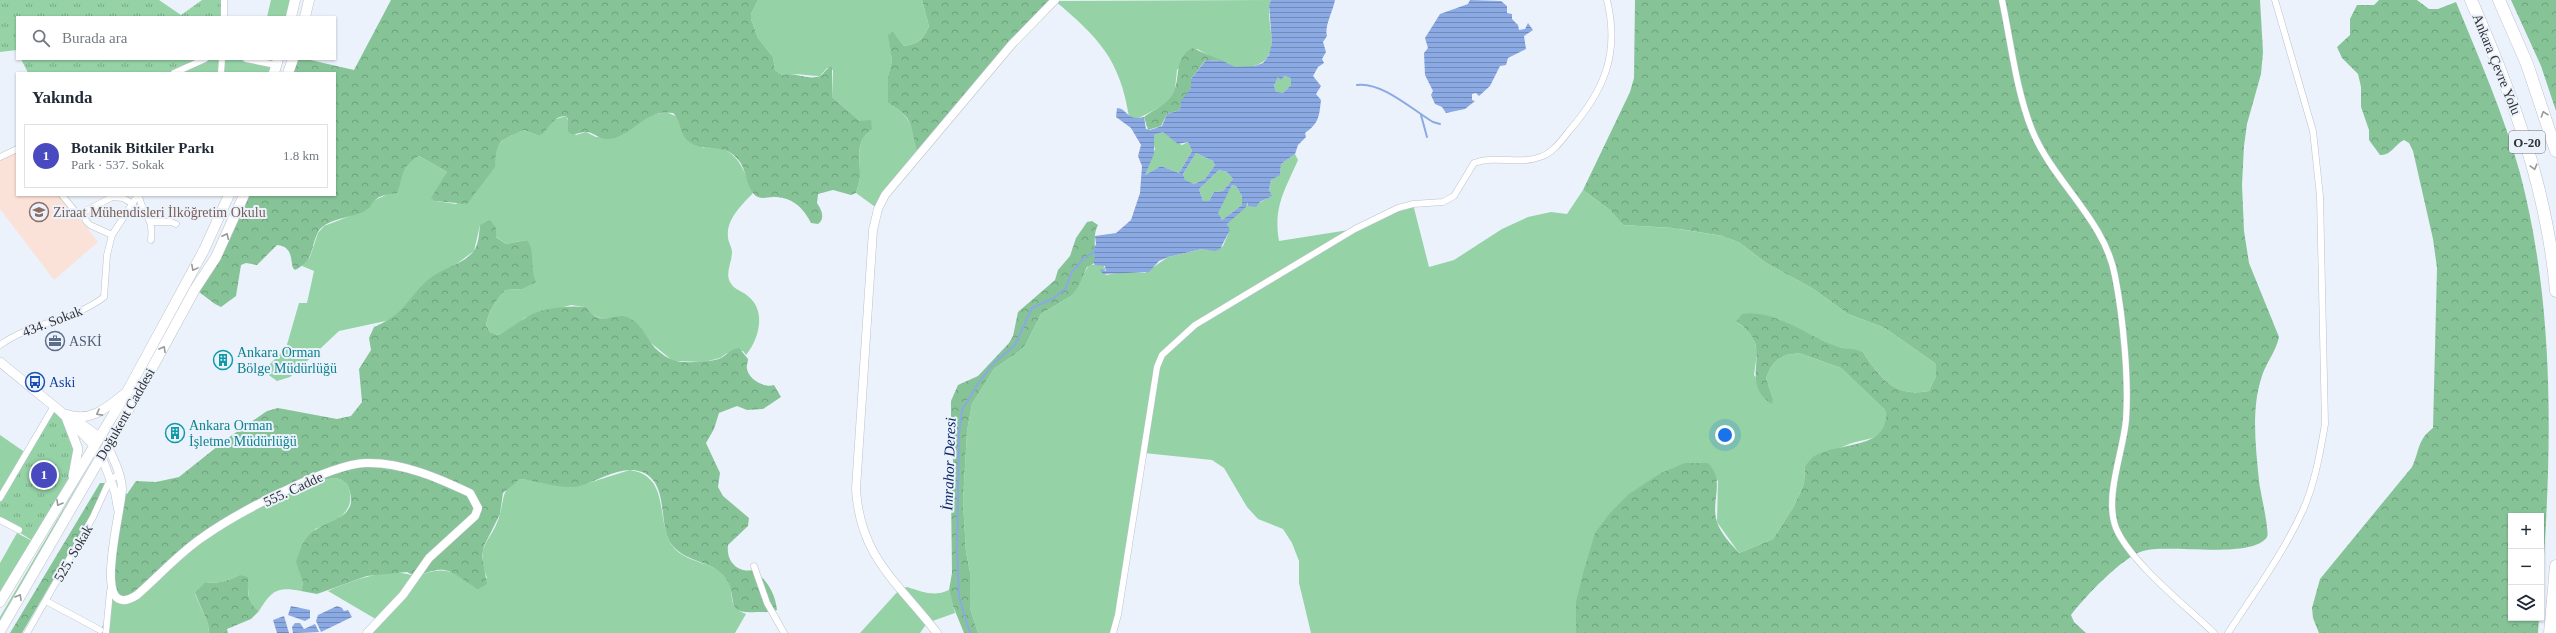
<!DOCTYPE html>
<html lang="tr">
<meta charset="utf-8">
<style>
:root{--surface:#fff;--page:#f2f2f3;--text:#1f2937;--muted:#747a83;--line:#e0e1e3;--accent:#494ac0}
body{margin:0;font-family:"Times New Roman",serif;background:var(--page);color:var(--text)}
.controls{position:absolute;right:12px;bottom:12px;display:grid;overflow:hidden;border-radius:0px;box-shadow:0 1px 3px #0004}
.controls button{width:36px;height:36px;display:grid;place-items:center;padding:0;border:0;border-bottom:1px solid var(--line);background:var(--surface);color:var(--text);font:20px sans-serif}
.you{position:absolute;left:1725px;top:435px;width:14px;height:14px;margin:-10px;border:3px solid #fff;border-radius:50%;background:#1a73e8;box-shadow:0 0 0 6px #1a73e833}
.badge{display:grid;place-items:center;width:26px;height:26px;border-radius:50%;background:var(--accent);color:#fff;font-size:13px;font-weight:700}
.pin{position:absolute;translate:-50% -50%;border:2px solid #fff;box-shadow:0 1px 4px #0006}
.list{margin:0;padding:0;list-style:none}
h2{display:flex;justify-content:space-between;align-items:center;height:52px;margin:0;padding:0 16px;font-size:17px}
h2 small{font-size:13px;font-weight:400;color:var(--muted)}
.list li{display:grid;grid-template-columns:26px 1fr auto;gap:12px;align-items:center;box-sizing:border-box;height:64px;margin:0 8px 8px;padding:0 8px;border:1px solid var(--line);border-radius:0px}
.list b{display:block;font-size:15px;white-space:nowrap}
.list p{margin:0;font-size:13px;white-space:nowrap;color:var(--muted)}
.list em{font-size:13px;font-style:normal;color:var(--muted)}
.icon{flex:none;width:22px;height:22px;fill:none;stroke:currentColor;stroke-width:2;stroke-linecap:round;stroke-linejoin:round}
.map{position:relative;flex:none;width:2556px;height:633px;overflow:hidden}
.search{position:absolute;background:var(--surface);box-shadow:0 1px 3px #0004;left:16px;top:16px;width:320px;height:44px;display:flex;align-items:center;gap:10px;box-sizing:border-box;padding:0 14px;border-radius:0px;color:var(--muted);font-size:15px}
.panel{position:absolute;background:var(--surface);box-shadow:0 1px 3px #0004;left:16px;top:72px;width:320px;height:124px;border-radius:0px}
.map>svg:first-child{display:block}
</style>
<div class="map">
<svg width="2556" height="633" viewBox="0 0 2556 633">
<defs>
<pattern id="forest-crowns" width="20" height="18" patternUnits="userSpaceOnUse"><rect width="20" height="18" fill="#86c498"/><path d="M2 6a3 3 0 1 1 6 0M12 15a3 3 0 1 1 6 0" fill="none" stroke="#6ea07d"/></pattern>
<pattern id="park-tufts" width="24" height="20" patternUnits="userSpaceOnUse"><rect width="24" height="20" fill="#95d2a6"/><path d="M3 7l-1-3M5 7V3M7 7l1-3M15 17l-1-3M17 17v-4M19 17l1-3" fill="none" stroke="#7aab88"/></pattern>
<pattern id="water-rules" width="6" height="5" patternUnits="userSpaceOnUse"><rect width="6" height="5" fill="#8ba9e3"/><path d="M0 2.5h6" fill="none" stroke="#728ab9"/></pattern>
</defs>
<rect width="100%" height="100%" fill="#ecf2fc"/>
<!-- education -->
<polygon fill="#fbe2d9" points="17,149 17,195 62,195 98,242 54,280 0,209 0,157"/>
<!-- green -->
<g fill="#95d2a6">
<polygon points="271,0 294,0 289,17 267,17"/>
<path d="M758,0H922L929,26C923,39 919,44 904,46L896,36L889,35L892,61L888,76V103C913,117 913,129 919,155L878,209L856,193C857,189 859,183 860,178C861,161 853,141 872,130L864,121H860L832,97L833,70L827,68L820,76C808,76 792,72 782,75L775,70L773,57L758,38L751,19V14Z"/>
<path d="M1271,0C1266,9 1272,32 1272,43C1271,64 1252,70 1234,67C1226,65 1205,53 1197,49L1177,70L1175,89L1171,98L1164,105L1137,119L1129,117C1120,59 1098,37 1055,1Z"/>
<polygon points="205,59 278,59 274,73 182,73 181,70"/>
<polygon points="1284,76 1291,78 1291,85 1283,93 1276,93 1274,86 1278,77"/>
<path d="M666,112L678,117L703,148C736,143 743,168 753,193C742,205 726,219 728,237C728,242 732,247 732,252C732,262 725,273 730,282C734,290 743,291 749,297C767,312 758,341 746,355L743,351L727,353L720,358L704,362L673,361L619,317C605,321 595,319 585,307L571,305L524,318L514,328L498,335L490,332L486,325C489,310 495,302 505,290L523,289L535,282L532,274L527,240L506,244L480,225L474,251L416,294L406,307L390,320L339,331L290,377L277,381L263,371L286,348L299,303H307L314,271L302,266L310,257L318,233L324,226L368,209L373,201L388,194L399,181L408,162L419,156L447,172L435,201L456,204L473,193L495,160C490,143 511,135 524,130L539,136L553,120L566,116L569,122L568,127L576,135L586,132L596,137L624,133L647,116Z"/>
<path d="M1163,132C1171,135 1174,142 1182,145L1188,142L1192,151L1179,173L1161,166L1145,175L1155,149L1152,140L1154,135Z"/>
<polygon points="1196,153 1213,161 1215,165 1205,179 1194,184 1185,181 1183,174"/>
<path d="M1295,154L1298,160C1285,190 1273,207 1279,241L1355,229L1413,204L1429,267L1454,260L1502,229L1528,217L1551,212L1567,214L1583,190L1610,210L1623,225L1672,228L1723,236L1740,243L1766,263L1812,288L1848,314L1885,328L1936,364V376L1929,391C1895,398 1880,378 1863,352L1834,346L1778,319L1736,322L1753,333L1757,353L1754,375L1773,399L1766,378L1771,367L1777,360L1786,355L1799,353L1841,368L1885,410C1890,441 1869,437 1849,444C1834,450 1819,459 1805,466L1804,484L1794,506L1773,539L1739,553L1717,522L1718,480L1576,602V633H1311L1299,583V561L1292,543L1283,529L1258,519L1247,507L1224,468L1212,460L1144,453L1113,633H978L970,608V572L966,552L963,501L967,431L972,404L994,369L1021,350L1026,344L1041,314L1071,296L1089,265L1102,264L1106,269L1104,271L1106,275L1122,272L1145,273L1168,257L1202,249L1214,250L1223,246L1229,232L1227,224L1246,202L1248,206L1256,205L1271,196L1269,190L1271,180L1280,174L1281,164Z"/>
<polygon points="1219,170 1227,172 1233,179 1223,191 1214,192 1209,201 1203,201 1199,189"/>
<polygon points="1232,185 1236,186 1242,196 1242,205 1222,220 1217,213"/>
<polygon points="0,435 26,453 3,493 0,492"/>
<polygon points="92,460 0,623 0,617"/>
<path d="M630,470C668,476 657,513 669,540C679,563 709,560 725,575C739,590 722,605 746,614L735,633H367L379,621L328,591C351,581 392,565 416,577C436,567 453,568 469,583L487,578C474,543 492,543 500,514C505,495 501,490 520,479L579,486Z"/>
<path d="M333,478L340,479L347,484C359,510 337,522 315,529L301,591C277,586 271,591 259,611C249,605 249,599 248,589C247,584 242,579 239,575C228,581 218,584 205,582L195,594L208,624L209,633H99L107,617L111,591L287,490Z"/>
<polygon points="17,533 36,543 0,602 0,563"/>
<path d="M907,587C923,592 934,597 949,590L955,613L927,623L920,633H860L900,589Z"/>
</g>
<!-- forest -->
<g fill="url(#forest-crowns)">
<path d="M391,0H758L751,14V19L758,38L773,57L775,70L782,75C793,71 808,81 820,76C824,74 826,68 832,66V97L860,121L871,120L872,130C853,141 861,161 860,178C859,183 857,189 856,193L851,195L833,190L818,194L817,203C821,209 826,218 818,224L811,223C803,207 792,197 773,197C768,197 763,199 758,197C747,192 747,172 740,162C725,141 707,153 691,143C679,136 682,121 673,113C645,108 633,136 609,139C599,140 594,132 586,132C580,132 577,135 571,134L568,131V119L566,116C550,117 551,129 539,136L524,130C499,141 496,140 495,167L467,204L435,201L431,198L447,172L419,156C400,167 404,176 397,193C389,194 380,195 374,201C372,203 371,207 368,209C357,218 327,217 318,232C310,248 315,260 295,270L293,268C290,258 293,247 277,245L257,265L246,263L241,265L236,296L221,307L215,304L195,289L244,195H335V73H288L293,59H306L354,70Z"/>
<path d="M922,0H1055L919,155C908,128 919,121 888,103V76L892,61L888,35L893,32L904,46C919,44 923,39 929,26Z"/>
<path d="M1635,0H2260L2263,52L2261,74L2247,124L2244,146L2242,185L2244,231L2249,263L2279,337C2276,352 2265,364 2261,379C2251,411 2256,449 2259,481C2260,490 2270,533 2267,537C2252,560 2167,543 2143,551C2122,557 2084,598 2071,615L2074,622L2086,633H1576V602L1584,570L1595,533L1610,513L1629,494L1661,473L1685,463H1708C1726,481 1710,501 1717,522C1721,534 1731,544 1739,553L1773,539L1794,506L1804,484L1805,466C1808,463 1810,460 1813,457C1836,441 1892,451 1885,410L1841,368L1799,353L1786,355L1777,360L1771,367L1766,378L1773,399L1772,404C1735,381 1779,345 1736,322L1742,314C1773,309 1805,334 1833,345C1842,349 1853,348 1863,352C1880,378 1895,398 1929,391L1936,376V364L1885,328L1848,314L1812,288L1766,263L1740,243L1723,236L1673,228L1623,225L1610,210L1583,190L1630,92L1634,78Z"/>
<path d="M2379,0H2417L2429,9H2438L2456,2C2479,58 2504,115 2520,173C2556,310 2552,456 2541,596V516H2511V618H2539L2538,633H2319L2313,618L2312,608L2320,579L2412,467C2420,450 2417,440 2433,428L2437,268L2433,239L2413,151L2409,143L2404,140C2395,144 2391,156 2380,155L2369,140V130L2361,107V87L2358,74L2342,58L2337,47L2350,35V19L2357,5H2374Z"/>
<polygon points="2511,0 2556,0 2556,111 2541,66"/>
<path d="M1192,48L1223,61L1206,60L1204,62L1191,79V88L1181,104L1180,110L1167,114L1161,126L1148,130L1144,117C1153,110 1163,107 1170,98C1183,82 1171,61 1192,48Z"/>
<path d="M490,220L496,228V237L506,244L527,240C536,252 529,268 536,282L523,289L505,290C495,302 489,310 486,325L490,332L498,335C509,330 515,324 525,318C540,308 568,305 586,307C603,330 613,310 629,318C642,324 646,338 655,348C659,352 667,358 673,360C681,364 713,362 721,358C728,354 729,350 739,348L748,359C748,362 746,367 747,369C749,380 765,388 774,385L781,397L763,409L747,410L737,406L719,413L714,429L706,443L720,473L718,487L723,496L749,518L748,526L728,545C726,562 738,573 754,570C767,581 775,592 777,610C769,613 765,612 757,612C721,615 740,596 725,577C712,560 683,563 670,542C658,521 669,483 642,472C622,464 598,481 580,486C563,490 538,481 520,479L503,493L500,514L484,546L482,556L487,584L478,589C452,574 449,561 416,577L407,572L367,576L317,594L301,591L303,582L296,562C299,554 302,542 308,536C324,518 364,521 347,484L340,479L333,478L287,490L222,525L137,595L115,598L112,561L122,493L127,494L136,481L156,482L179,477L228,438L267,411L278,408L337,419L351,416L362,402L359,369L371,350L369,338L374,327C407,313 405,300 429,279C442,268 462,265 473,252C479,245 479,233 480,225Z"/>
<path d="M1092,221L1098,225C1093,234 1096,242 1094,252L1096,256L1093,264L1087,267L1078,287L1071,296L1041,314L1026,344L1021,350L994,369L972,404L967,431L963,501L966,552L970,572V608L978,633H964L953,606L949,590L952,573L951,495L954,471L951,441V401L958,385L978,376L1009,343L1013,336L1018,312L1055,280L1058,270L1070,256L1076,238L1087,222Z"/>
<polygon points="100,483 105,483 90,517 22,633 10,633"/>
<path d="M239,575L248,577C248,591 246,602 259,611L251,619L227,629L228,633H209L208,624L195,593L205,582C218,584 228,581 239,575Z"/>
</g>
<!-- park -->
<g fill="url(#park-tufts)">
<polygon points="0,0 159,0 181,15 202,0 224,0 224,17 17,17 17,50 0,52"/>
<polygon points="21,59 205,59 174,73 28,73"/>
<polygon points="54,406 77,442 76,469 36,543 0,520 0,498"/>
</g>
<!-- water -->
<g fill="url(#water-rules)" fill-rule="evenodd">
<path d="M1271,0H1335C1333,11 1324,27 1327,36L1323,42L1326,52L1322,59L1324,63L1318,67L1313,76L1321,86L1316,94L1321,100C1319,117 1319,123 1305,133L1306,137L1298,145L1295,154L1281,164L1280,175L1271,180L1269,190L1272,196L1260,202L1256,207L1248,206L1247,202L1246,207L1227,224L1230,230L1220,249L1215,251L1202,249L1168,257L1159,261L1149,272L1103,274L1100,270L1101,269L1106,271L1105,266L1095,265L1093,262L1095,256L1093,250L1096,244L1095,236L1116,233L1131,220L1140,193L1142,166L1138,156L1141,145L1131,128L1116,117L1117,108C1127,108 1127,122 1144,117L1146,129L1150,130L1162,126L1167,114L1180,110L1181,101L1191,88V79L1206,60L1223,61L1235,67L1255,66L1263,63L1269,55L1272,43L1269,5ZM1284,76L1291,78V85L1283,93L1276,92L1274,86L1278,77L1281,80ZM1163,132L1178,144L1188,142L1192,151L1179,173L1161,166L1145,175L1154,154V135ZM1196,153L1213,161L1215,165L1205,179L1194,184L1185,180L1183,174ZM1219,170L1227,172L1233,179L1223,191L1214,192L1209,201H1203L1199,189ZM1232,185L1236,186L1242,196V205L1222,220L1218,213Z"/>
<polygon points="1470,0 1501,1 1507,6 1507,13 1512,14 1512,19 1518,25 1519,30 1525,29 1528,23 1533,30 1524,36 1526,49 1508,58 1506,65 1500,66 1490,86 1479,96 1476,93 1472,94 1472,100 1475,101 1465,109 1446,113 1442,107 1435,104 1431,95 1433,91 1425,75 1424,53 1428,48 1425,38 1440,14 1468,4"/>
<polygon points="291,606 310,610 310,618 305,621 288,615"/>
<polygon points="337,606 342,608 344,611 348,610 352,617 321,632 316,621 318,615"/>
<polygon points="284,616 289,633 277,633 273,620"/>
<polygon points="295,623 300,623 304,629 315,624 319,632 293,633 292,627"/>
</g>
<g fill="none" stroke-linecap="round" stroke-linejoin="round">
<!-- stream -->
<g stroke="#8ba9e3" stroke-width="2">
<path d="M1357,85C1381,81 1413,110 1433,122L1440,124"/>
<polyline points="1421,115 1427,137"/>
<polyline points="970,633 959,597 957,552 959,434 962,410 979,382 994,363 1015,345 1032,308 1054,298 1066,288 1071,273 1084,258 1094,252"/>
</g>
<defs>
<g id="minor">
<path d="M2002,0C2011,43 2016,90 2032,130C2053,182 2105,220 2115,276C2123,317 2129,379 2126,420C2123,453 2104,497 2116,528C2130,562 2187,607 2214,633"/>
<polyline points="224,17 224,0"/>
<polyline points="246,59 276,65"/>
<polyline points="174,73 205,59"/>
<polyline points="221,73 222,59"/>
<polyline points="0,157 17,149"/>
<polyline points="62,195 78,215 116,195"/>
<path d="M139,195C141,214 154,215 151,240"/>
<polyline points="112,197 123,198 133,204"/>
<polyline points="83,212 86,221 90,225 112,235"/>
<polyline points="151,222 171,222 176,224"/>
<path d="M0,345C32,322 73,321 104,297L107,255L112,235L138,195"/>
<polyline points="0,498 54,406"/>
<polyline points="0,520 19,530"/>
<polyline points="754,566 767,603 784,633"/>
<polyline points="46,601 100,630"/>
<polyline points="27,633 93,517 108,484 119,473"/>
<polyline points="106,633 110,591"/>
<path d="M1113,633L1118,615L1157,367L1162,355L1195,325L1355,229L1398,208L1413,204L1443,202L1454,196L1474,163C1496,155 1519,165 1540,157C1553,153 1561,141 1569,131C1604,91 1620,54 1607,0"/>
<path d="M2228,633C2254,593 2283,554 2303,510C2315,483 2320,453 2325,424L2320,196L2313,131L2275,0"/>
</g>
<g id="tertiary">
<path d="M107,445C113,458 121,473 122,488C123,507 88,626 137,595C159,576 179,553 203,537C235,514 329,464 366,463C402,462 438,478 470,493L478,508L475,516L429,558L403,595L367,633"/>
<polyline points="101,455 115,492 118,509"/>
<path d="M937,633C899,583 860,558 856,489L873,230L878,209L885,195L1012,44L1055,0"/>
</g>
<g id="secondary">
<polyline points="0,362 60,411 94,445"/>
<path d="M65,414C89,423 106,409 124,394"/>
<polyline points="67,420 78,449 73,476"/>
<polyline points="77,421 99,437"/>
</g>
<g id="primary">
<polyline points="291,17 295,0"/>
<polyline points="305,17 309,0"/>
<polyline points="274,73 278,59"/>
<polyline points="288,73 293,59"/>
<polyline points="0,602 127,392 204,250 229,195"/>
<polyline points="0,631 145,381 195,289 216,257 244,195"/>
</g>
<g id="motorway">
<path d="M2471,0C2512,94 2547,188 2556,291"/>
<polyline points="2499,0 2527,64 2556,151"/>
<polyline points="2550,633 2556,566"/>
</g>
</defs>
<!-- minor casing -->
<use href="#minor" stroke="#bcc2cb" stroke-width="7"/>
<!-- tertiary casing -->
<use href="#tertiary" stroke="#bcc2cb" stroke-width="9"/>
<!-- secondary casing -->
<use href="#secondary" stroke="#bcc2cb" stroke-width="10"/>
<!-- primary casing -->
<use href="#primary" stroke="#bcc2cb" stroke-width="11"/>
<!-- motorway casing -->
<use href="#motorway" stroke="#bcc2cb" stroke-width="13"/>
<!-- minor -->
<use href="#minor" stroke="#fff" stroke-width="6"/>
<!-- tertiary -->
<use href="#tertiary" stroke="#fff" stroke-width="8"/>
<!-- secondary -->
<use href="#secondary" stroke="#fff" stroke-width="9"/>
<!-- primary -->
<use href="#primary" stroke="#fff" stroke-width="10"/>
<!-- motorway -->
<use href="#motorway" stroke="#fff" stroke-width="12"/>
</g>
<!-- one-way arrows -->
<defs><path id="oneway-chevron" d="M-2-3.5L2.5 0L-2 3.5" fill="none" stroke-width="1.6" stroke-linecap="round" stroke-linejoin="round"/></defs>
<g stroke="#98999a">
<use href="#oneway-chevron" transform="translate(2544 114) rotate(-109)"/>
<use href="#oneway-chevron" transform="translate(2534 167) rotate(75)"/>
<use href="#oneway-chevron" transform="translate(226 236) rotate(-65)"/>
<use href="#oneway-chevron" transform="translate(194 268) rotate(118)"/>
<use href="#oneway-chevron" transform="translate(163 349) rotate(-61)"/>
<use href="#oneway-chevron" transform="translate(99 413) rotate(152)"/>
<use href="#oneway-chevron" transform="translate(59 503) rotate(120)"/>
<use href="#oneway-chevron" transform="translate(19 597) rotate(-60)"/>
</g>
<!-- icons -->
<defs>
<symbol id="school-ring" viewBox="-11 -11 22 22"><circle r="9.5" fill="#ecf2fc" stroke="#8d6e63" stroke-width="1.5"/><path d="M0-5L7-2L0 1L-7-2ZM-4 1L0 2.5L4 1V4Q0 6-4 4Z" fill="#8d6e63"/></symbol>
<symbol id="office-ring" viewBox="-11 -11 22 22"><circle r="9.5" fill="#ecf2fc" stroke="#5c6f8a" stroke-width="1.5"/><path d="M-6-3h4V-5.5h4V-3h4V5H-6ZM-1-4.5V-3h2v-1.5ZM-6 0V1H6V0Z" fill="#5c6f8a"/></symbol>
<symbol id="building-ring" viewBox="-11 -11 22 22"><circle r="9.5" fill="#ecf2fc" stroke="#0f9aa8" stroke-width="1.5"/><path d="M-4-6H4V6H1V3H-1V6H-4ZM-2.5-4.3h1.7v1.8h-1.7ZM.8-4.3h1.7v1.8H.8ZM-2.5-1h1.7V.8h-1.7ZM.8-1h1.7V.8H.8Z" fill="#0f9aa8"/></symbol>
<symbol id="bus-ring" viewBox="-11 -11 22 22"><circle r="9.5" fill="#ecf2fc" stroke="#1a4fb4" stroke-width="1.5"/><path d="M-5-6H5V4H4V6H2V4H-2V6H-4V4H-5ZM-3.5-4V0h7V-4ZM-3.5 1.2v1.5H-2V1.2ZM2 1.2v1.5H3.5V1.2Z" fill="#1a4fb4"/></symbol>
</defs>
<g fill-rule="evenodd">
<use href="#school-ring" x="28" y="201" width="22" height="22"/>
<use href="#office-ring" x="44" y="330" width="22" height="22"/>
<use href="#building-ring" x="212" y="349" width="22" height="22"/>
<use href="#bus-ring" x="24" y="371" width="22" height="22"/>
<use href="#building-ring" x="164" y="422" width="22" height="22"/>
</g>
<g text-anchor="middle" stroke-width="4" stroke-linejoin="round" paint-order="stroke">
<!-- shield labels -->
<rect fill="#ecf2fc" stroke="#696c71" stroke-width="1" x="2509" y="131" width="36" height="22" rx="3"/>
<g font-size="13" font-weight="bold" fill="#313336">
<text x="2527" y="147">O-20</text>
</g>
<!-- street labels -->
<g font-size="14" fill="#313336" stroke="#ecf2fc">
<text transform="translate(2497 64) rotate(68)" y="5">Ankara Çevre Yolu</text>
<text transform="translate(52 321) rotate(-21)" y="5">434. Sokak</text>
<text transform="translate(125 414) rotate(-60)" y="5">Doğukent Caddesi</text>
<text transform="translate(293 489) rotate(-25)" y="5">555. Cadde</text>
<text transform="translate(73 553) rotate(-60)" y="5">525. Sokak</text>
</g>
<!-- education labels -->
<g font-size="14" fill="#785e54" stroke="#ecf2fc" text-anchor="start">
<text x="53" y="217">Ziraat Mühendisleri İlköğretim Okulu</text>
</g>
<!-- service labels -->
<g font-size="14" fill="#4e5e75" stroke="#ecf2fc" text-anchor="start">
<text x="69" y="346">ASKİ</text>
</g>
<!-- culture labels -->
<g font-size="14" fill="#0d838f" stroke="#ecf2fc" text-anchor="start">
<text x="237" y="357">Ankara Orman<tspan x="237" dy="16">Bölge Müdürlüğü</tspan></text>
<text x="189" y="430">Ankara Orman<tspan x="189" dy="16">İşletme Müdürlüğü</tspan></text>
</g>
<!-- transit labels -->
<g font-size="14" fill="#164399" stroke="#ecf2fc" text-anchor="start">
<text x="49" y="387">Aski</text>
</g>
<!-- water labels -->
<g font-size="15" font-style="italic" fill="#0a2769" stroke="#ecf2fc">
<text transform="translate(949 464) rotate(-88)" y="5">İmrahor Deresi</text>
</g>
</g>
</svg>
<div class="controls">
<button>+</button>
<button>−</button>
<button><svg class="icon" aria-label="layers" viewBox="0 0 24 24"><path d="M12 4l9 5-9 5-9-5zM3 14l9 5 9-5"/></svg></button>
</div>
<div class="you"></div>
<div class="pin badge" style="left:44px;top:475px">1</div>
<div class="search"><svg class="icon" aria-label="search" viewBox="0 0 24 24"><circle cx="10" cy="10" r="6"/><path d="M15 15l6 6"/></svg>Burada ara</div>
<section class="panel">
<h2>Yakında<small></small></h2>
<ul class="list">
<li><span class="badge">1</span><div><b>Botanik Bitkiler Parkı</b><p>Park · 537. Sokak</p></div><em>1.8 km</em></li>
</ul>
</section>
</div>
